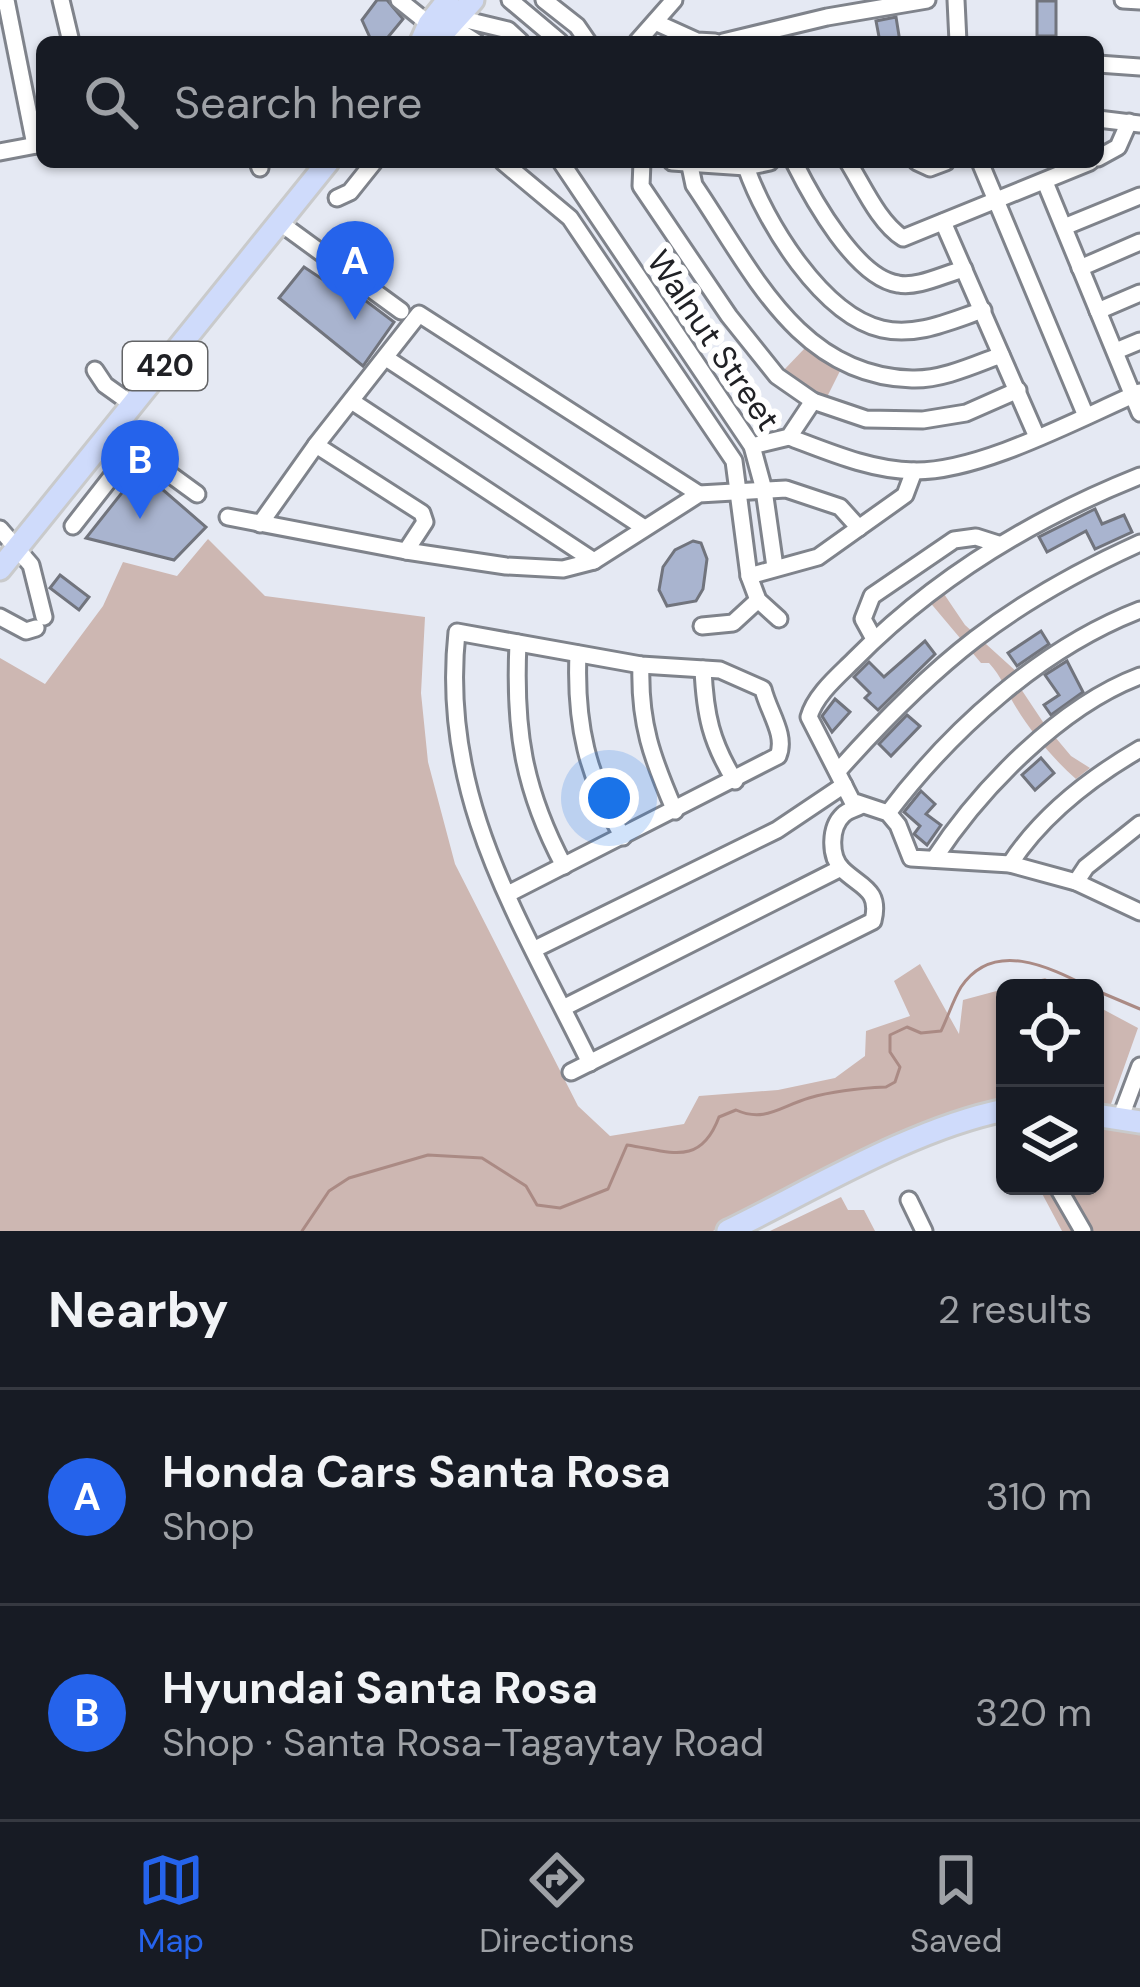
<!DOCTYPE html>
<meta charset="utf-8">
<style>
:root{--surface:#171b24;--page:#242831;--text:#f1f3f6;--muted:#9ea1a6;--line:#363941;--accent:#2563eb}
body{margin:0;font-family:"DM Sans",sans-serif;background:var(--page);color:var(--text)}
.controls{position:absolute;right:36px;bottom:36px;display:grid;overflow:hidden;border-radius:18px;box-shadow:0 3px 9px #0004}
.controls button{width:108px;height:108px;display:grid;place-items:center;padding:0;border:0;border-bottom:3px solid var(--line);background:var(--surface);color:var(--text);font:60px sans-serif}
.you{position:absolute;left:609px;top:798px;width:42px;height:42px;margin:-30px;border:9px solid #fff;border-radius:50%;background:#1a73e8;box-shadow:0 0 0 18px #1a73e833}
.badge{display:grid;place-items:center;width:78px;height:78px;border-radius:50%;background:var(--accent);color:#fff;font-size:39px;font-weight:700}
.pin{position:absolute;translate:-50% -99px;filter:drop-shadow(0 3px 6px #0008)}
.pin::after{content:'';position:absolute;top:63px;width:42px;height:36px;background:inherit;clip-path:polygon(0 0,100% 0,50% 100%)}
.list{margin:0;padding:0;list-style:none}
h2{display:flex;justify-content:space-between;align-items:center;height:156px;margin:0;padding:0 48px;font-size:51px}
h2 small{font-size:39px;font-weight:400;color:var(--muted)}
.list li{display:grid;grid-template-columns:78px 1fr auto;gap:36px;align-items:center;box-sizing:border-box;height:216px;padding:0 48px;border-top:3px solid var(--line)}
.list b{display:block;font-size:45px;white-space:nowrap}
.list p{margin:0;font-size:39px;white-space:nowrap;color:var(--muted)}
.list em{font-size:39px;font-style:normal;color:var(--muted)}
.icon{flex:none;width:66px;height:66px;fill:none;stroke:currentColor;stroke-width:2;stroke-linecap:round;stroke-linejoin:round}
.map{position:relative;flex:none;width:1140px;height:1231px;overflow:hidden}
.search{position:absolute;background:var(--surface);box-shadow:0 3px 9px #0004;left:36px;right:36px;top:36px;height:132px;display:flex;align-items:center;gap:30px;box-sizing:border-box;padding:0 42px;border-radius:18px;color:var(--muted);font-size:45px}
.sheet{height:588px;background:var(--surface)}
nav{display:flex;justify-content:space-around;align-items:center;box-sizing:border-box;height:168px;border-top:3px solid var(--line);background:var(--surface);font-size:33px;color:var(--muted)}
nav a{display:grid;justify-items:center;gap:6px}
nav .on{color:var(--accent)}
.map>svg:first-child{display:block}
</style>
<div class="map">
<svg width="1140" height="1231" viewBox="0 0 1140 1231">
<rect width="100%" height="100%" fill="#e5e9f3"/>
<!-- green -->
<g fill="#cdb7b2">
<polygon points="806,347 841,369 825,401 782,372"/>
<polygon points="208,539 265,596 425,617 421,693 428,762 455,864 578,1106 610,1136 684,1124 699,1096 778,1090 835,1078 865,1056 866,1031 910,1016 894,981 920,964 959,1034 963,1000 1045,978 1063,988 1005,988 1005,1097 713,1231 0,1231 0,658 45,684 103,606 123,562 177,576"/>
<path d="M942,591L965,625L1018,673L1021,689L1045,725L1071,756L1090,768L1076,779C1052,758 1030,731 1014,704C1005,689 1002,677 989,663H981L928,600Z"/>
<polygon points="1095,1005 1138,1028 1110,1107 1140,1113 1140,1231 1062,1231 1038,1186 1095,1186"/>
<polygon points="841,1197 848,1210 864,1210 875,1231 770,1231"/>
</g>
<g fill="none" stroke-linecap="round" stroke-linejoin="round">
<!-- stream -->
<g stroke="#aa8a84" stroke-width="3">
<polyline points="1095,990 1140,1009"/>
<path d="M302,1231L329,1191L349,1178L428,1155L482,1158L526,1186L537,1205L560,1208L608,1189L627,1145C669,1151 700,1168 719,1117L736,1110C765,1123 781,1106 809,1098C833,1091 861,1088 886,1087L895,1082L900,1067L890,1052V1035L907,1027L921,1033L941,1031C948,1017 953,1000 961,987C994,938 1051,968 1091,988"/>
</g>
</g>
<!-- building -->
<g fill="#a9b4cf" stroke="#71747d" stroke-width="3">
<polygon points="377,0 387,0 403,19 384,42 372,42 362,20"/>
<rect x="1037" y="1" width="19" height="35"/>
<polygon points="896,17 900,42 880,42 876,21"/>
<polygon points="304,267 322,279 324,276 346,295 350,289 394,322 363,366 279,298"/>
<polygon points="140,470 206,527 174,560 86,538"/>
<polygon points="1095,509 1102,524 1124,515 1132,532 1095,549 1086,531 1047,552 1039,537"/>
<polygon points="693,541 701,543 707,559 703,589 696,601 667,606 659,590 663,567 675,550"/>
<polygon points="60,575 89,597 79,610 50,588"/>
<polygon points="1041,631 1049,644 1017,666 1008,653"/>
<polygon points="925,641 935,654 878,710 865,698 870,693 854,677 869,662 884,677"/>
<polygon points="1067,661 1083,692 1051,715 1044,705 1059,695 1045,675"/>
<polygon points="835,699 850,712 832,732 822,716"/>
<polygon points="907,715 920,726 891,756 879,744"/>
<polygon points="1041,758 1054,773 1035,790 1022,775"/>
<polygon points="921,791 935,804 926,814 941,825 927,845 914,834 920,826 904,812"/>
</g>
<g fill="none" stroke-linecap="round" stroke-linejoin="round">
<defs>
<g id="minor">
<polyline points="6,0 35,145"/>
<polyline points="61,0 71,42"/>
<polyline points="399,0 429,24"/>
<polyline points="510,0 560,42"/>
<polyline points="544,0 577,26 588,42"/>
<polyline points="956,0 958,42"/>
<polyline points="1123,0 1140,1"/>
<polyline points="458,18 508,30 521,42"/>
<polyline points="655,22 697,41 715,42"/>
<polyline points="451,26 476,42"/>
<polyline points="637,42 674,0"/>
<polyline points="723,42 827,17 927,0"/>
<polyline points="1098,64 1140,67"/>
<polyline points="1098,119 1140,124"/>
<polyline points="0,152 42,144"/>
<polyline points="1098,158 1118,147 1129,122"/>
<polyline points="258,162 260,168"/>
<polyline points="503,162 570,218 734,461 749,576 758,600 779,619"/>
<polyline points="561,162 752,446 764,490 775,567"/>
<polyline points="642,162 641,186 729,316 777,376 813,401 866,419 923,420 966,413 1018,390"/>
<polyline points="672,162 746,167 770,162"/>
<path d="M794,162C812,198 856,278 898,284C918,288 944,274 964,269"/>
<path d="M848,162C863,186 879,223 903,238L1090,162"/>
<polyline points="917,162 930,168 946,162"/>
<polyline points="980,162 1086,416"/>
<path d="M690,166L694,185C751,268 797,376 912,379C942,380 974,365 1001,355"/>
<path d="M746,167C765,222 822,315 882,329C917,337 950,321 983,310"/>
<polyline points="1045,182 1140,413"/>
<polyline points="337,198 350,192 374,162"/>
<polyline points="279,222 401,311"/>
<polyline points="943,222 1037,437"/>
<polyline points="1064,227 1140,196"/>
<polyline points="1080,268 1140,242"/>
<polyline points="1098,311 1140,293"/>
<polyline points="1116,351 1140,341"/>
<polyline points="386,358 643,527"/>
<polyline points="95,370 105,385 133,405"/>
<polyline points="353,402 594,561"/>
<polyline points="112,432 197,494"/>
<path d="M789,437C829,452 870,470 914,471C980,472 1078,419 1140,392"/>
<polyline points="316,445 422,513 425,522 406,551"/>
<polyline points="752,446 789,437 813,401"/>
<path d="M1140,476C1032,519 936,577 854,660C838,676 815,695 809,717L852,801L888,813L898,825L911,858L1010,864L1076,882L1140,912"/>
<polyline points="228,517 406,551 506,566 563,569 594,561 699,494 786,489 840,507 859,528"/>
<polyline points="260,524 316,445 419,314 699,494"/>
<polyline points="73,526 134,448"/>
<polyline points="0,529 31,565 44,617"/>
<polyline points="749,576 818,557 905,495 914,471"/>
<polyline points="0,617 26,631 36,628"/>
<polyline points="702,626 733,623 758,600"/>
<polyline points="874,639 863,619 872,596 954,540 976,537 998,544"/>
<path d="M518,643C514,729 523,789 564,866"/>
<path d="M578,654C575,723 587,777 623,837"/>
<path d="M641,665C639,723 652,758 675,811"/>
<path d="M703,669C705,715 711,742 735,781"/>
<path d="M838,771C935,662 1007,603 1140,543"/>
<path d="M888,813C951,730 1041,648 1140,610"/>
<path d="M934,859C980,789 1060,706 1140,676"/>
<path d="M1010,864C1042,815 1090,778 1140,749"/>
<polyline points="1076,882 1086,867 1140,824"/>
<path d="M508,894L778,756C787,735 768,711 763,689L720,670L641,665L457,632C439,799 520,919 590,1063"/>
<polyline points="535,949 777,830 844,785"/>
<polyline points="563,1008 841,868"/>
<path d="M571,1072L873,921C881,889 860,887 842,869C829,856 830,827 843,815C848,810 855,809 860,806"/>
<polyline points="1120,1119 1140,1066"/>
<polyline points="1057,1186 1083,1231"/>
<polyline points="909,1200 924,1231"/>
</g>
<g id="major">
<polyline points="421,42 429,24 448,0"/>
<polyline points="435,42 473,0"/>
<polyline points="0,569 328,162"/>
<polyline points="1095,1115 1140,1122"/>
<path d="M728,1231C812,1190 914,1128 1005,1110"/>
</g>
</defs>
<!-- minor casing -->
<use href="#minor" stroke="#7f838b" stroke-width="21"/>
<!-- major casing -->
<use href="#major" stroke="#c9cacb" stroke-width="27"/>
<!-- minor -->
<use href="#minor" stroke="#fff" stroke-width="15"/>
<!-- major -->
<use href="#major" stroke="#cfdbfb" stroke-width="21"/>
</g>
<g text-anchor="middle" stroke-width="12" stroke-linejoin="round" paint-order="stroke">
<!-- shield labels -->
<rect fill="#fff" stroke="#636466" stroke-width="3" x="123" y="342" width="84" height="48" rx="9"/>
<g font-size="30" font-weight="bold" fill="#202125">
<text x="165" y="376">420</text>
</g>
<!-- street labels -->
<g font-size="33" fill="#202125" stroke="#fff">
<text transform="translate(714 340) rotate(56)" y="12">Walnut Street</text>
</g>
</g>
</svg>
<div class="controls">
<button><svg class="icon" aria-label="locate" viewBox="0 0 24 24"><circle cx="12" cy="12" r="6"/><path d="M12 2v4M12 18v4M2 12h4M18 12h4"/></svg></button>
<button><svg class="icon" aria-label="layers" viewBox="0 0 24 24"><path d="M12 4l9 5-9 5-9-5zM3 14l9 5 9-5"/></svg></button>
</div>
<div class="you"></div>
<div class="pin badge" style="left:355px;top:320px">A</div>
<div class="pin badge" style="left:140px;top:519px">B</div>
<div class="search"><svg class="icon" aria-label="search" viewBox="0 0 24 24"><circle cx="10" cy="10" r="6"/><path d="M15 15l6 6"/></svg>Search here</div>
</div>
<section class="sheet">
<h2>Nearby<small>2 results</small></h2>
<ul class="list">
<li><span class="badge">A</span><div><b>Honda Cars Santa Rosa</b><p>Shop</p></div><em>310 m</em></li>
<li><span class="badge">B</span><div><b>Hyundai Santa Rosa</b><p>Shop · Santa Rosa-Tagaytay Road</p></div><em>320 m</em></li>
</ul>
</section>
<nav>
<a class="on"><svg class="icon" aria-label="map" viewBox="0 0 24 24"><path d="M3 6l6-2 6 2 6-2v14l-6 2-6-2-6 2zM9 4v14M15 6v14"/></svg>Map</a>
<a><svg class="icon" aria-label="directions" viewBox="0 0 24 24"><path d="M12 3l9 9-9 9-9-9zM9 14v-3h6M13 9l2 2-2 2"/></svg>Directions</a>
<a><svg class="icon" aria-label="saved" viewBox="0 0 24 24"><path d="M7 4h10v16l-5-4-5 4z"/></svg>Saved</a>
</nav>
